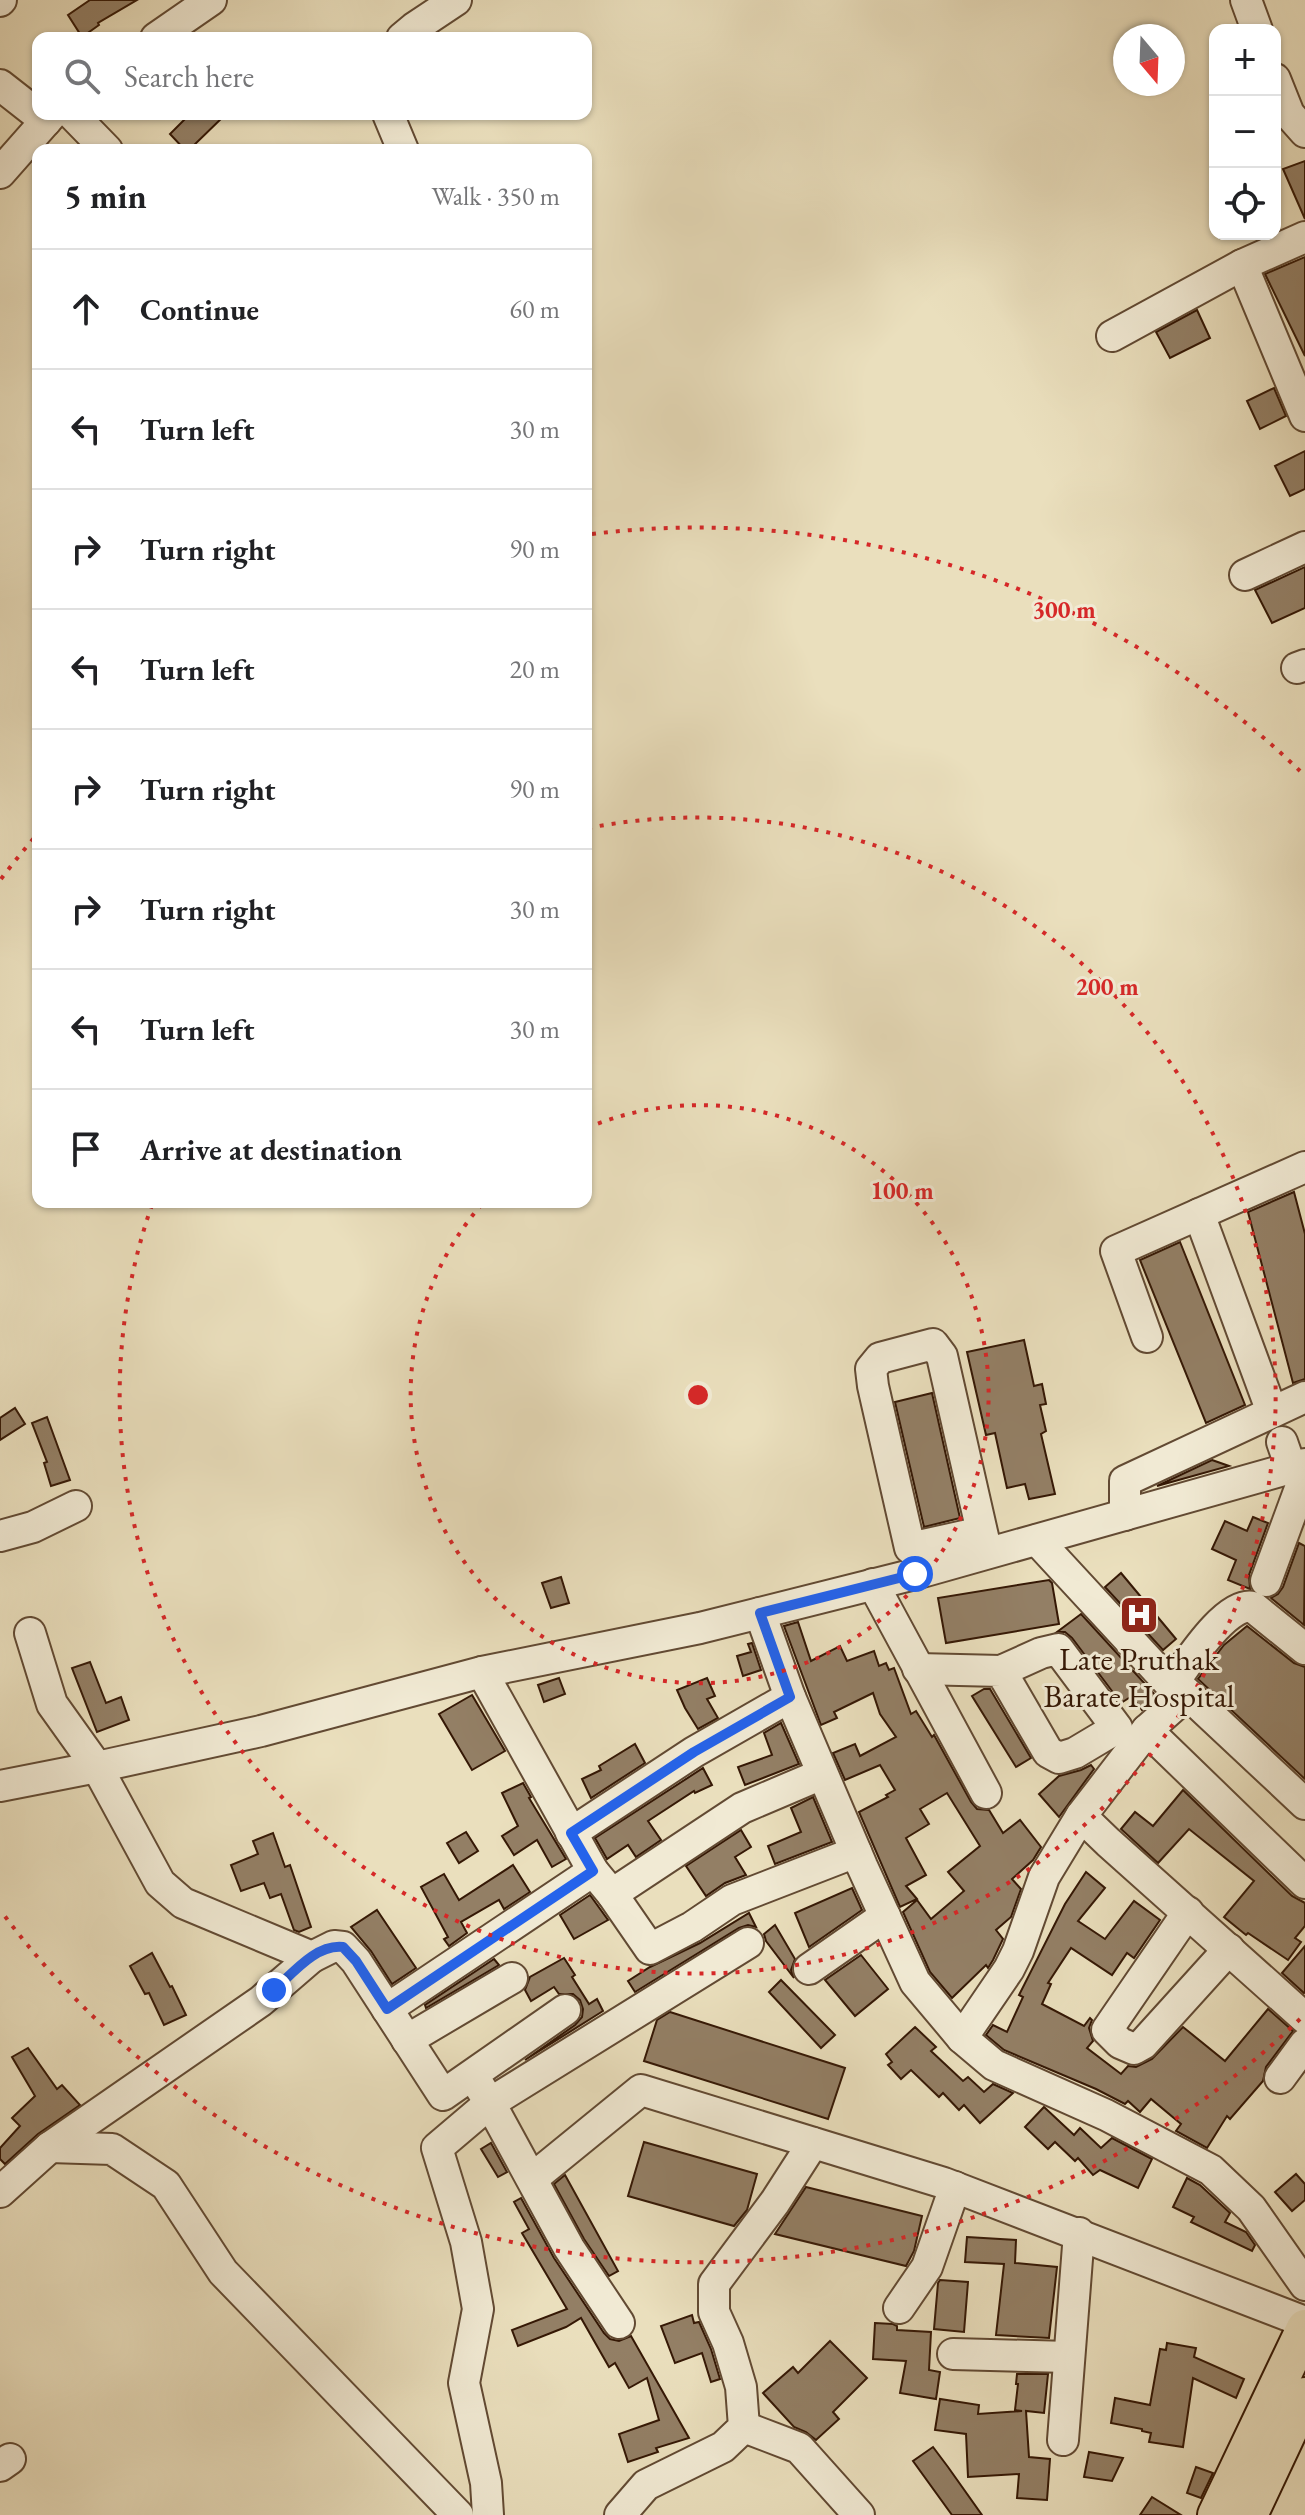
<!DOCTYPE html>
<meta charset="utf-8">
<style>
:root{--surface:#fff;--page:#f2f2f2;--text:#202124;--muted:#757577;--line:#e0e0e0}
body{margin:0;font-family:"EB Garamond",serif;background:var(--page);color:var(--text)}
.controls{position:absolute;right:24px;top:24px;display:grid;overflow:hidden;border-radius:16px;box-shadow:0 2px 6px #0004}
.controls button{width:72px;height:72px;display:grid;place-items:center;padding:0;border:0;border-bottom:2px solid var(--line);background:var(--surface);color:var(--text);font:40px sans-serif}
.compass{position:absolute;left:1113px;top:24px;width:72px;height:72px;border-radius:50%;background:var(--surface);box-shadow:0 2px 6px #0004;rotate:161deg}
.stop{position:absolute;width:24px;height:24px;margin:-18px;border:6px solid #2563eb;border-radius:50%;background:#fff}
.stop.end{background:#2563eb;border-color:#fff;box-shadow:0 2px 8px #0008}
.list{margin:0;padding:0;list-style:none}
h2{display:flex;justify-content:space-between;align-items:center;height:104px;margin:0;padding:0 32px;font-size:34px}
h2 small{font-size:26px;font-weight:400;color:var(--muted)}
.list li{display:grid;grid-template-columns:52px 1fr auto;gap:24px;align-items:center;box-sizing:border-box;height:120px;padding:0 32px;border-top:2px solid var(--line)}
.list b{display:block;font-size:30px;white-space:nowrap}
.list em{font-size:26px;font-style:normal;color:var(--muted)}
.icon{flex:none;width:44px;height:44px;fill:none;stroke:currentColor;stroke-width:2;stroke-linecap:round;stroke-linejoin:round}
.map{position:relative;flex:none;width:1305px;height:2515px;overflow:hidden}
.search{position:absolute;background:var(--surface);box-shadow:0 2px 6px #0004;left:32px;top:32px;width:560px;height:88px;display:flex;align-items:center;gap:20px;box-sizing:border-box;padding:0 28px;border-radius:16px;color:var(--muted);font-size:30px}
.panel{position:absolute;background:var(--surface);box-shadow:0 2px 6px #0004;left:32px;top:144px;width:560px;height:1064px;border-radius:16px}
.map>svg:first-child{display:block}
</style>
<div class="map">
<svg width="1305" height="2515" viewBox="0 0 1305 2515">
<rect width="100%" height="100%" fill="#eadfbd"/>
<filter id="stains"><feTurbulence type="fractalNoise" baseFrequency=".0025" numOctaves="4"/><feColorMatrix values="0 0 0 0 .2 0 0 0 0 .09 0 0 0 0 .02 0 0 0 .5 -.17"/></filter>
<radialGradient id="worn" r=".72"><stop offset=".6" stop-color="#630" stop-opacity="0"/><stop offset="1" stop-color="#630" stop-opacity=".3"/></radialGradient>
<!-- building -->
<g fill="#937f65" stroke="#351805" stroke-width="2">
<polygon points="90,0 137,0 98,23 99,25 82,37 68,15"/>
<polygon points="190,114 226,114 189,150 185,150 170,134"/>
<polygon points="1305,161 1305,219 1283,169"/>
<polygon points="1305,257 1305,356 1265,274"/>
<polygon points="1197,310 1210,338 1170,358 1156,332"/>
<polygon points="1274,388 1286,416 1260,429 1247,401"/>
<polygon points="1305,451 1305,489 1290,496 1275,466"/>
<polygon points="1305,567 1305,608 1272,623 1255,590"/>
<polygon points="1294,1192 1305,1234 1305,1379 1293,1383 1248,1212"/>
<polygon points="1180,1242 1245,1405 1206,1423 1140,1260"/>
<polygon points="1024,1340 1034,1386 1042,1384 1046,1404 1040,1405 1046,1431 1041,1434 1055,1494 1029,1499 1025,1484 1007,1488 995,1433 986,1435 967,1352"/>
<polygon points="932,1393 960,1518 924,1527 895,1402"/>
<polygon points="15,1408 25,1424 0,1440 0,1418"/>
<polygon points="47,1417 70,1480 51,1486 44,1463 47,1462 32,1423"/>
<polygon points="1212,1460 1229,1466 1157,1486"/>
<polygon points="1253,1517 1268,1523 1249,1575 1250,1589 1228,1580 1236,1560 1212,1549 1225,1521 1247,1531"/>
<polygon points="1299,1543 1305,1546 1304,1625 1271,1598 1278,1594 1283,1587"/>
<polygon points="1121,1573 1176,1639 1163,1650 1105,1587"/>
<polygon points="561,1577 569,1603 551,1608 542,1583"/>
<polygon points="1049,1580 1052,1583 1059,1624 946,1643 938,1598"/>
<polygon points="1081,1614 1157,1697 1142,1710 1132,1696 1121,1703 1072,1638 1065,1632 1057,1632"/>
<polygon points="798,1622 811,1661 840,1646 847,1661 874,1651 879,1666 886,1663 889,1670 894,1668 911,1714 916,1711 932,1737 934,1735 971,1802 977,1809 989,1810 1003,1833 1020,1820 1041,1847 1033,1860 1012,1879 1021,1889 1011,1917 996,1930 1003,1939 993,1960 988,1968 986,1965 952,1998 930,1972 903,1912 917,1900 931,1919 964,1891 948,1872 980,1846 947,1793 920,1809 929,1824 906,1838 926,1875 906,1886 917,1899 900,1907 859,1812 888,1797 886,1795 895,1790 880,1765 845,1780 833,1753 855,1744 860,1756 896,1737 880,1714 873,1693 834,1712 837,1718 821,1725 784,1626"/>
<polygon points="1247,1626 1294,1663 1305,1667 1305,1779 1198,1679 1224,1645"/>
<polygon points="752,1643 761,1670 743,1676 737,1656 751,1652 748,1644"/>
<polygon points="90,1662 106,1703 121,1697 129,1720 97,1732 72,1668"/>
<polygon points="559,1678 565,1694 544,1702 538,1685"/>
<polygon points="707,1678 715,1696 707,1699 718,1718 698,1729 685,1708 677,1690"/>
<polygon points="984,1689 990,1689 1031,1758 1016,1767 972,1696"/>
<polygon points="472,1695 505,1751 472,1770 439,1714"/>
<polygon points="781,1723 799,1764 745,1785 738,1767 772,1755 764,1733"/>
<polygon points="635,1744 645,1763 591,1798 582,1779 601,1770 599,1766"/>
<polygon points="1091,1765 1094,1769 1059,1817 1039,1794 1059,1776 1081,1770"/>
<polygon points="703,1768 712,1785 695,1793 694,1791 648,1821 661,1840 636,1857 628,1845 607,1859 595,1838"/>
<polygon points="523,1783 531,1797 529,1798 566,1859 552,1867 537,1840 514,1855 502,1836 518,1826 502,1793"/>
<polygon points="1183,1790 1292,1896 1305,1903 1305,1926 1295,1938 1301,1942 1288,1960 1248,1933 1246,1935 1224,1917 1254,1881 1189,1829 1158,1863 1121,1829 1135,1812 1153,1826"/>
<polygon points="813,1797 832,1842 775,1864 768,1846 801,1832 791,1808"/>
<polygon points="741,1830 751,1847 735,1857 746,1875 725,1883 706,1896 686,1866"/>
<polygon points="466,1832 478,1851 459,1863 447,1843"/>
<polygon points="273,1833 285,1867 290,1865 311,1927 299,1932 294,1930 281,1894 270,1898 264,1883 241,1891 231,1865 258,1854 253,1841"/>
<polygon points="513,1865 530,1892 504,1909 499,1900 461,1922 467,1933 449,1946 444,1939 448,1937 421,1887 444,1874 459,1900"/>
<polygon points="1086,1872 1105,1888 1078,1921 1105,1939 1134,1901 1160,1920 1134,1958 1127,1953 1112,1975 1071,1948 1048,1983 1051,1984 1042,2004 1084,2026 1090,2018 1092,2020 1089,2028 1093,2041 1087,2048 1121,2074 1128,2066 1136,2067 1152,2059 1183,2027 1225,2061 1268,2009 1293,2031 1266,2067 1263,2081 1230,2119 1227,2116 1207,2148 1176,2131 1181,2124 1151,2099 1140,2112 1128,2101 1125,2104 1096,2089 1004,2050 986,2035 993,2025 1007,2032 1023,1997 1019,1995 1065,1904"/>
<polygon points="852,1888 862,1910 809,1947 795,1913"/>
<polygon points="590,1895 608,1920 574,1939 560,1915"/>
<polygon points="377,1910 416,1968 392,1984 371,1951 351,1927"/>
<polygon points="749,1913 756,1927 748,1925 739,1928 635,1992 628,1981 650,1967 700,1943"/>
<polygon points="775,1925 795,1959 791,1970 794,1978 766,1941 764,1934"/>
<polygon points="1305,1946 1305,1992 1304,1993 1282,1973"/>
<polygon points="152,1953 170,1987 172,1986 186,2015 164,2025 149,1993 145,1994 130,1966"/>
<polygon points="861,1955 888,1989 855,2016 825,1980"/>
<polygon points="564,1958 575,1975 572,1977 589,2004 597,1999 603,2011 525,2060 575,2025 582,2017 583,2009 580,2000 573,1994 559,1994 554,1987 531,2001 525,1990 530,1977"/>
<polygon points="494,1959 499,1965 426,2008 425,2005"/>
<polygon points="781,1980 835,2035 821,2048 769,1992"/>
<polygon points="670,2012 845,2068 828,2119 644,2061 657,2020"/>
<polygon points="915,2027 936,2047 931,2051 963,2081 968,2077 984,2092 993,2084 1013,2093 980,2123 964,2105 959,2110 943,2093 939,2097 911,2070 901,2079 888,2065 892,2062 886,2054"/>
<polygon points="28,2048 57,2089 62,2085 80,2105 38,2134 5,2164 0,2159 0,2148 20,2126 12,2118 35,2096 12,2057"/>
<polygon points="1044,2107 1074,2135 1080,2128 1101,2148 1112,2138 1152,2159 1138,2188 1100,2170 1093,2175 1078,2158 1075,2161 1055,2142 1048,2149 1025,2127"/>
<polygon points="644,2142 757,2174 747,2210 734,2226 628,2196"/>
<polygon points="491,2143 507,2172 498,2177 481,2149"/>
<polygon points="1296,2174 1305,2184 1305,2200 1292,2211 1275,2192"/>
<polygon points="565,2175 618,2271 609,2276 584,2239 554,2184"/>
<polygon points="1187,2178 1200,2185 1230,2213 1225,2222 1246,2232 1255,2245 1252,2251 1191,2222 1194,2217 1173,2207"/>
<polygon points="806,2187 922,2216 914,2251 906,2266 775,2234"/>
<polygon points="521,2198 554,2258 604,2333 610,2339 619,2341 631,2336 689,2438 656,2448 658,2452 628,2462 619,2434 659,2420 647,2378 629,2388 615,2363 609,2367 581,2318 566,2327 518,2346 512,2330 567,2309 522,2233 529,2229 514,2202"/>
<polygon points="967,2237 1016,2240 1015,2263 1057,2267 1049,2338 996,2335 1004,2264 965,2262"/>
<polygon points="940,2280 968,2282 964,2332 934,2329 938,2283"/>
<polygon points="692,2315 694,2323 699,2322 711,2349 720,2379 711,2382 702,2353 675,2363 661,2326"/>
<polygon points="875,2323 893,2324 897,2326 897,2330 931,2332 929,2370 940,2372 936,2399 900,2393 906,2361 873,2359"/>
<polygon points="830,2341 867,2378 833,2412 839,2419 816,2440 806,2432 794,2427 763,2393 793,2367 798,2373"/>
<polygon points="1167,2343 1196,2348 1194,2357 1244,2379 1236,2398 1193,2378 1183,2447 1149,2442 1151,2433 1142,2431 1142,2429 1111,2423 1115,2398 1150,2405 1160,2349 1166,2350"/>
<polygon points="1017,2374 1048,2374 1044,2413 1026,2411 1029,2457 1050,2459 1047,2500 1017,2498 1019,2474 968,2477 966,2434 935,2430 940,2399 979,2405 978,2414 1022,2411 1015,2410 1018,2384 1016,2384"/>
<polygon points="933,2447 948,2467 982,2515 952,2515 913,2461"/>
<polygon points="1089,2452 1123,2458 1112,2481 1084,2477"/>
<polygon points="1196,2467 1213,2473 1201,2498 1187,2493"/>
<polygon points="1152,2497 1181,2515 1140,2515"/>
</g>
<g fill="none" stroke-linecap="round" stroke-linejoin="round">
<defs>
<g id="minor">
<polyline points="1246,0 1257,30"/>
<polyline points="0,1 1,0"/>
<polyline points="156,38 211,0"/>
<polyline points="402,38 414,28 456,0"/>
<polyline points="1275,79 1289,114 1305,132"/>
<polyline points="0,85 46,121"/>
<polyline points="72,114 107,150"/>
<polyline points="388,114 403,150"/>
<polyline points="0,173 52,114"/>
<polyline points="1242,265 1305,416"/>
<polyline points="1112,336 1242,265 1305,237"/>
<polyline points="1245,575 1305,547"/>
<polyline points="1297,668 1305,665"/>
<polyline points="1199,1214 1272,1412"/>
<polyline points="1147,1337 1116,1251 1305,1167"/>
<polyline points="1282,1442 1291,1468"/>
<polyline points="1125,1515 1125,1481 1305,1397"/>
<polyline points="982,1532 910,1548 873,1386 871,1369 880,1358 933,1344 942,1356 982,1532 987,1553"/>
<polyline points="0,1536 33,1527 76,1506"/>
<polyline points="1037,1540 1183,1698 1147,1730"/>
<polyline points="1266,1581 1305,1475"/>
<polyline points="873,1584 986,1793"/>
<polyline points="760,1613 790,1697 862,1866 915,1982 962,2038 994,2065 1106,2115 1211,2170 1251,2208 1305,2285"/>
<polyline points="30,1633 52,1704 97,1767 160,1883 183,1903 312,1957 334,1946 343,1947 356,1961 443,2095 565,2010"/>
<path d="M1305,1649L1253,1607C1228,1601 1191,1658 1178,1676L1177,1684L1305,1804"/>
<polyline points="918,1669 1001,1671 1048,1752 1059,1758 1075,1753 1117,1728 1058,1649 1041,1653 1001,1671"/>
<polyline points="482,1672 593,1871 612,1894 650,1949 692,1927 732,1900 856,1852"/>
<polyline points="0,1786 97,1767 261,1731 482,1672 700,1628 915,1574 1305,1464"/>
<polyline points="571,1833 694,1752 790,1697"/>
<polyline points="1305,1883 1147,1730 1081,1816 1108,1842 1305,2018"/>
<polyline points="612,1894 742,1808 822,1774"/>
<polyline points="1188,1912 1107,2030 1120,2043 1134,2049 1143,2044 1229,1949"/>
<polyline points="809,1969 885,1916"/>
<polyline points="387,2009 593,1871"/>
<polyline points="962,2038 1009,1969 1018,1951 1044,1877 1081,1816"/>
<polyline points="407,2040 512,1978"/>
<polyline points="1280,2078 1305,2044"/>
<polyline points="480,2087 490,2103 437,2148 466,2242 478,2309 464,2383 486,2483 488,2515"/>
<polyline points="50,2147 112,2149 166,2185 223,2272 458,2515"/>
<polyline points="533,2178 641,2090 944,2183 1305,2322"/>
<polyline points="0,2192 50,2147 261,2001 312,1957"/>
<polyline points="899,2308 927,2267 955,2187"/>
<polyline points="619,2323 569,2248 490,2103 748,1943"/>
<polyline points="953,2354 1069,2357"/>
<polyline points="744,2427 799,2448 859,2515"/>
<polyline points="1063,2440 1079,2233"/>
<polyline points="0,2466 10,2459"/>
<polyline points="620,2515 646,2485 723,2447 744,2427 741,2387 728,2343 714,2312 714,2284 775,2202 813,2143"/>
</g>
<g id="major">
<polyline points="1216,2515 1305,2328"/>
<polyline points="1249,2515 1305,2396"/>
</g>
</defs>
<!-- minor casing -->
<use href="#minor" stroke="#624a33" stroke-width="34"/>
<!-- major casing -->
<use href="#major" stroke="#351805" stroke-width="40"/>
<!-- minor -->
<use href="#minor" stroke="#f1ead4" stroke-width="30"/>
<!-- major -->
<use href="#major" stroke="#eadfbd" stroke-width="36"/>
</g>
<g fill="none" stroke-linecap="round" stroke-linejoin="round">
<!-- route -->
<path stroke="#2563eb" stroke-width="10" d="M274,1990C293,1973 316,1944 343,1947L356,1961L387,2009L593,1871L571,1833L694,1752L790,1697L760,1613L915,1574"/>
</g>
<!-- distance rings -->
<g fill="none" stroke="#d62828" stroke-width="4" stroke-dasharray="4 8">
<path d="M587 1128A289 289 0 1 1 482 1204"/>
<path d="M588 828A578 578 0 1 1 153 1202"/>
<path d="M1300 2019A867 867 0 0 1 1 1911M1 879A867 867 0 0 1 34 838M592 534A867 867 0 0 1 1300 771"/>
</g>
<!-- icons -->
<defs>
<symbol id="hospital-square" viewBox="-11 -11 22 22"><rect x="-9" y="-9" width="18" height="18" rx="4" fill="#8f2418" stroke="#f1ead4"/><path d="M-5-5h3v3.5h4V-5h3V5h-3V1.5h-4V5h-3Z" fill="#fff"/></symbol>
</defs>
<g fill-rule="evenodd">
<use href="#hospital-square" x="1117" y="1593" width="44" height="44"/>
</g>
<g text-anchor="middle" stroke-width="6" stroke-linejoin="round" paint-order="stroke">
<!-- poi labels -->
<g font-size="32" fill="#351805" stroke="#f1ead4">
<text x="1139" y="1670">Late Pruthak<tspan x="1139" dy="37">Barate Hospital</tspan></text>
</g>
</g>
<circle cx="698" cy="1395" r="12" fill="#d62828" stroke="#f1ead4" stroke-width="4"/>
<g font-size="24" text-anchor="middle" font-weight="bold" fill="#d62828" stroke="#f1ead4" stroke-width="6" stroke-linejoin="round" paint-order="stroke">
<text x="1064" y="618">300 m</text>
<text x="1107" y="995">200 m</text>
<text x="902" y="1199">100 m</text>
</g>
<rect width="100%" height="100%" filter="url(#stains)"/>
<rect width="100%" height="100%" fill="url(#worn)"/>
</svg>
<div class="controls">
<button>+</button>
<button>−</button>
<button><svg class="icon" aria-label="locate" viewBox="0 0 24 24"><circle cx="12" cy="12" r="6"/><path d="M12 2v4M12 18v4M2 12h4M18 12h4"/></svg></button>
</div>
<svg class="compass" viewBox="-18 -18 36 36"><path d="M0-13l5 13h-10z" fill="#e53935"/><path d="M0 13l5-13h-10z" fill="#757577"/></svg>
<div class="stop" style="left:915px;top:1574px"></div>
<div class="stop end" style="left:274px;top:1990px"></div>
<div class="search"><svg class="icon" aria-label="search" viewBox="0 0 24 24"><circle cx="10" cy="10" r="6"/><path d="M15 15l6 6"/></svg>Search here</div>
<section class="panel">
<h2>5 min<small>Walk · 350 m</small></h2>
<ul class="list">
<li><svg class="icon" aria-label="ahead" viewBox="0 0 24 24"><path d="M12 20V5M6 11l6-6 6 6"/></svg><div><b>Continue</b></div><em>60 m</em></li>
<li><svg class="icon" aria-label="left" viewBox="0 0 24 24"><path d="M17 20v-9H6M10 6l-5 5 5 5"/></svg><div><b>Turn left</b></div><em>30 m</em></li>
<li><svg class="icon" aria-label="right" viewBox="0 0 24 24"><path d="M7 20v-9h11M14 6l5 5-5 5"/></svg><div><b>Turn right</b></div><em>90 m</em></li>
<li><svg class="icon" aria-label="left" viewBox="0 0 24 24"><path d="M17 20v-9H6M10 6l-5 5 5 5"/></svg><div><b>Turn left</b></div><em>20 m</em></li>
<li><svg class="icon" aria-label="right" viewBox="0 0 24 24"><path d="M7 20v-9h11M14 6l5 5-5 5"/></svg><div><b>Turn right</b></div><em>90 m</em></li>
<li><svg class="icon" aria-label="right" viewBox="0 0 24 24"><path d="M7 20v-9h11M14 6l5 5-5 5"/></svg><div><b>Turn right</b></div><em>30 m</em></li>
<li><svg class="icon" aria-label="left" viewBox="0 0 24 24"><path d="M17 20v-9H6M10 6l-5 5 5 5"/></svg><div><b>Turn left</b></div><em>30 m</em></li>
<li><svg class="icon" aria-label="arrive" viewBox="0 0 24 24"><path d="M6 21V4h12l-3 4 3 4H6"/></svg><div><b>Arrive at destination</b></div></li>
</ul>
</section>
</div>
